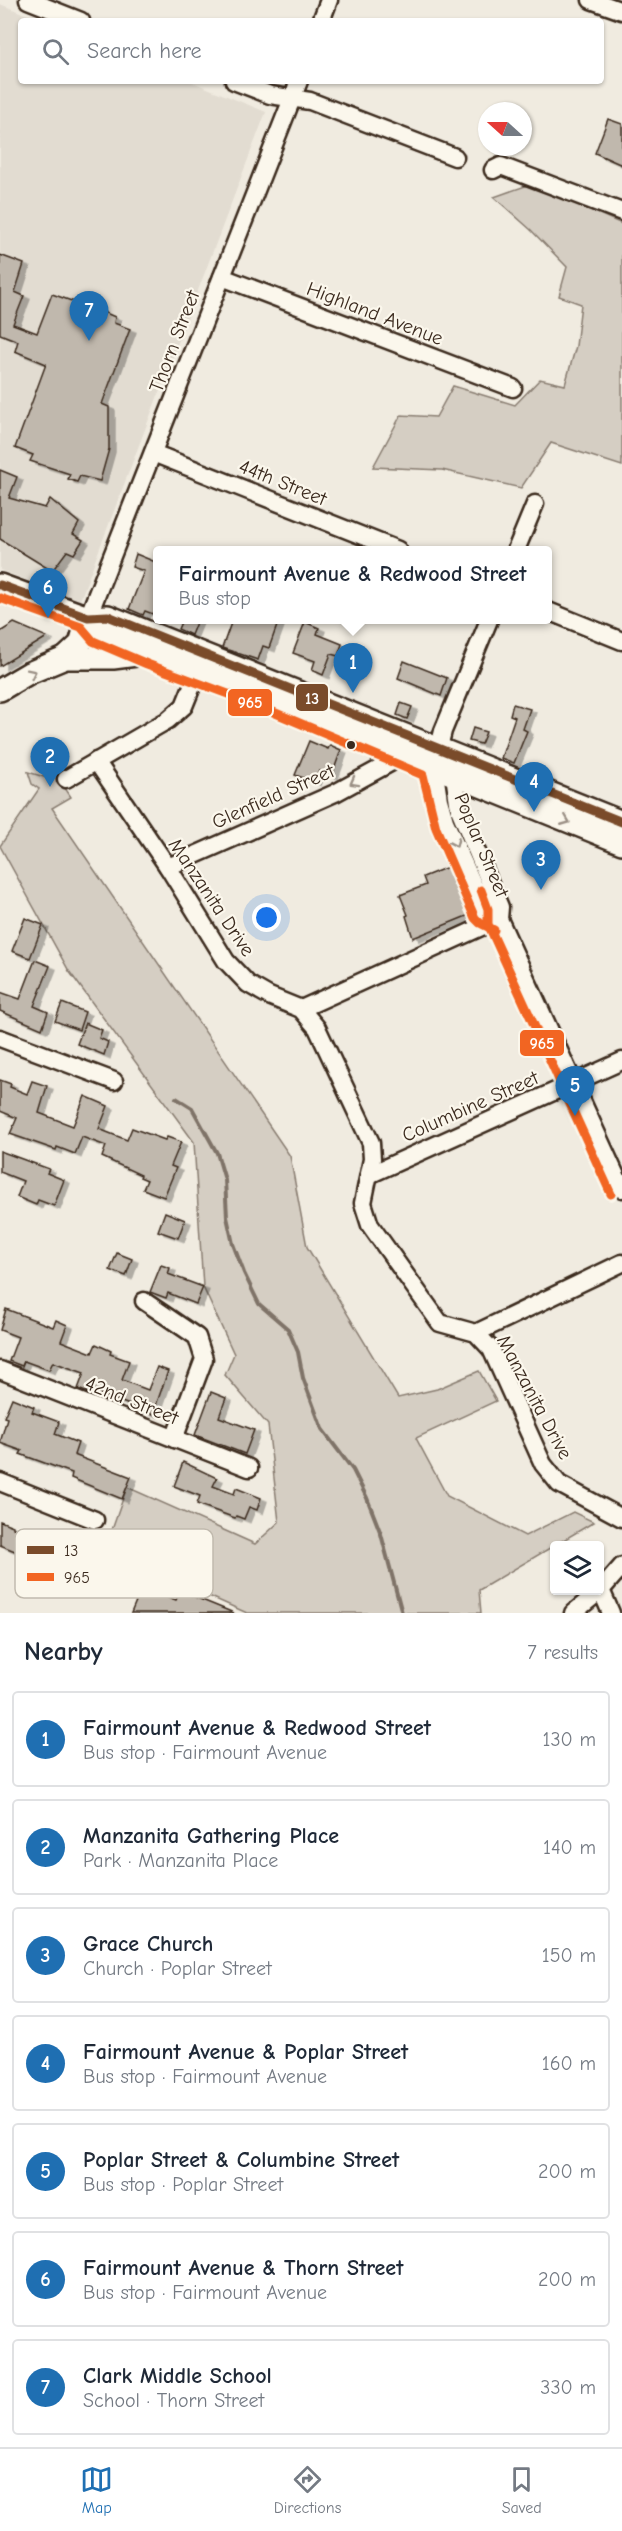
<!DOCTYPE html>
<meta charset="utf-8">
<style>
:root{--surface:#fff;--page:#f6f6f7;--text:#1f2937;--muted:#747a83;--line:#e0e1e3;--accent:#1f6fb2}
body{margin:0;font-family:"Comic Neue",sans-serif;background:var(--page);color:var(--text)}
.controls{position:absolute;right:18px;bottom:18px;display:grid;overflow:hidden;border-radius:6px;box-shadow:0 2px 4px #0004}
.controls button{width:54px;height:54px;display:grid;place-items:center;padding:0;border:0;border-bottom:2px solid var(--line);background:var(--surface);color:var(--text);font:30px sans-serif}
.compass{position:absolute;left:478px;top:102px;width:54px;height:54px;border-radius:50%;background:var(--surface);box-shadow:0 2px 4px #0004;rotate:291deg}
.you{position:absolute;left:267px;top:918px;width:21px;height:21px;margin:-15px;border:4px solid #fff;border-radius:50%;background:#1a73e8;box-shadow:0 0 0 9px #1a73e833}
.badge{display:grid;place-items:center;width:39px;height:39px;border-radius:50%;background:var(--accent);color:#fff;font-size:20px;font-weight:700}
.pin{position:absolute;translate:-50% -50px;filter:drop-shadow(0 2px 3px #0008)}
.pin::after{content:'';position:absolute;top:32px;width:21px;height:18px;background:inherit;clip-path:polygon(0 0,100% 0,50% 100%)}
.popup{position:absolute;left:153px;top:546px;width:399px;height:78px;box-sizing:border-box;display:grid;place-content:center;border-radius:6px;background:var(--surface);filter:drop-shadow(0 2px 4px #0005);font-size:20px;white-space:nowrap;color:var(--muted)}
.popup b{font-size:22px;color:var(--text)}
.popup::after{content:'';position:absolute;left:50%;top:100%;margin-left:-12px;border:12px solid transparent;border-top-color:var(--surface)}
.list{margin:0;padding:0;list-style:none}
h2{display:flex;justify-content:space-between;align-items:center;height:78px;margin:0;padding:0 24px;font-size:26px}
h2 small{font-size:20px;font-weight:400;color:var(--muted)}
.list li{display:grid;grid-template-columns:39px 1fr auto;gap:18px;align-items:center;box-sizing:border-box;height:96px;margin:0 12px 12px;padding:0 12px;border:2px solid var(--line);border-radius:6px}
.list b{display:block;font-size:22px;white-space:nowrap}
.list p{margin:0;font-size:20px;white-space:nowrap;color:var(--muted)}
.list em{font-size:20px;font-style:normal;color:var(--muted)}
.icon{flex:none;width:33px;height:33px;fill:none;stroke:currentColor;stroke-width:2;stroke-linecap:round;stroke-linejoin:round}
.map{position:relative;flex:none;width:622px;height:1613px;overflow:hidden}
.search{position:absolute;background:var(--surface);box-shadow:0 2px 4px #0004;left:18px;right:18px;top:18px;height:66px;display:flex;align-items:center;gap:15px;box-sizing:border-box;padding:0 21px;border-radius:6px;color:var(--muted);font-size:22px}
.sheet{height:834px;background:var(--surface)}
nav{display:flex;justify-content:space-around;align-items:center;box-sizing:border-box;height:84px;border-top:2px solid var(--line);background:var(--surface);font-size:16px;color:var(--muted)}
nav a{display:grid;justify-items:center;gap:3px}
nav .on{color:var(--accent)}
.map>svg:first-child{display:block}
</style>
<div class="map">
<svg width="622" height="1613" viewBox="0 0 622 1613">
<defs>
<filter id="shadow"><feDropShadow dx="6" dy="3.5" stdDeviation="0" flood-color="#0004"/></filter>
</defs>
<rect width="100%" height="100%" fill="#f0ebe0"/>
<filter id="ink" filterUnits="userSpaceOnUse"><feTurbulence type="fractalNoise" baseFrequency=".0167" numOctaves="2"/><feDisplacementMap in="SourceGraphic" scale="12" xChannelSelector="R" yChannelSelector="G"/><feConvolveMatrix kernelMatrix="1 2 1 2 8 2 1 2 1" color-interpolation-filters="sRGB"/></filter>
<g filter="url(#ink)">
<!-- built -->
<polygon fill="#e2dcd1" points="0,4 42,21 21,21 21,81 190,81 266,112 80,600 0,570"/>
<!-- green -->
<g fill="#d5cec3" stroke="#887c70" stroke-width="1.5">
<polygon points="531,184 622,224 622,466 551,443 521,488 442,470 373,467 401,415 436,417 453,386 515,405 540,379 565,385 576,346 581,304 559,296 567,267 531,230 494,197"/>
<polygon points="53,770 71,797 52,808 290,1156 307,1247 398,1398 437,1389 479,1371 496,1401 416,1438 447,1496 525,1536 573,1512 594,1522 479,1590 481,1613 247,1613 105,1550 127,1487 255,1544 279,1522 268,1425 225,1375 234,1354 203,1287 194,1142 69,971 0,846 39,789 32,784 28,772 44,777"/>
</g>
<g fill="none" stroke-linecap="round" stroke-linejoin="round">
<!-- stream -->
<polyline stroke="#7f7367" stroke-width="4" points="176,1098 192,1108 217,1153 225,1180 227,1217 233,1244 244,1273 259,1304 288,1329 298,1352 303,1378 322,1429 353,1470 367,1498 381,1534 402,1613"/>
</g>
<!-- building -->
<g fill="#c0b8ad" stroke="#3b2a1e" stroke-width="1.5" filter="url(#shadow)">
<polygon points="608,119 622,124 622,165 595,153"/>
<polygon points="0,255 24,264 15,292 24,296 13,324 37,333 52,294 108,314 115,317 114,323 130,329 102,404 109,407 109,449 100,481 80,476 77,482 68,479 70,474 30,461 33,455 15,448 46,364 15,351 18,341 0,334"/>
<polygon points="0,470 17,477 9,498 45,508 50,499 79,523 73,534 83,540 74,554 67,551 52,571 0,539"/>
<polygon points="136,554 158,563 158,616 145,611 143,615 129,609 144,571 132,567"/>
<polygon points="182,620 197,620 191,635 178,629"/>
<polygon points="232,620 279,620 269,648 263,646 258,660 222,648"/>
<polygon points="305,622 319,628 317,634 342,644 338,656 331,654 323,675 312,670 315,661 293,653"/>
<polygon points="14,623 47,637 0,666 0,632"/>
<polygon points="404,661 447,678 441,696 398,678"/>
<polygon points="401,703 412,707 407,719 397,715"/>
<polygon points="513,704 530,709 523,729 527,731 514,763 501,758 515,717 510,715"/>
<polygon points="473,728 486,732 481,744 469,741"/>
<polygon points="309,741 328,749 330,745 341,750 332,775 319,771 315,782 295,775"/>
<polygon points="453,865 474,913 413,938 406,916 408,915 400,895 426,885 423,877"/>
<polygon points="25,918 43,925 30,958 12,951"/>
<polygon points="35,960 50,966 34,1006 48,1012 42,1029 0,1011 0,992 20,999"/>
<polygon points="62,1003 85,1012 79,1030 55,1021"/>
<polygon points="85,1023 102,1030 99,1038 108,1042 104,1055 77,1044"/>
<polygon points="0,1080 11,1084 10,1087 27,1094 32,1081 47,1086 39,1113 73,1126 85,1096 108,1106 99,1129 127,1140 132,1128 165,1140 167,1137 181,1142 171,1166 176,1168 164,1197 143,1189 147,1180 140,1177 141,1175 102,1157 106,1146 82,1137 75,1154 57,1147 56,1150 10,1134 17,1118 0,1111"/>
<polygon points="0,1151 49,1169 47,1173 64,1180 54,1206 38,1200 36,1205 17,1197 23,1181 0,1172"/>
<polygon points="165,1212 185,1220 178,1238 158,1231"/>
<polygon points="117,1253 132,1259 126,1276 110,1270"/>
<polygon points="161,1265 170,1268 168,1274 203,1287 196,1304 168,1293 166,1298 150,1292"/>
<polygon points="6,1309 53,1327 56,1320 67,1325 61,1341 92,1353 96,1344 111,1351 110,1354 129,1361 122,1380 148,1390 157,1367 168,1371 153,1414 93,1391 91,1394 78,1389 84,1373 67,1367 53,1362 49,1370 24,1361 22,1366 9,1361 18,1337 0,1330"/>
<polygon points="211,1392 226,1398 219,1417 254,1430 245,1454 195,1435"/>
<polygon points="12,1398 34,1407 32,1412 59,1422 55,1434 78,1443 74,1455 131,1477 122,1499 71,1478 72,1473 20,1454 22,1451 0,1443 7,1418 4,1417"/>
<polygon points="183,1462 217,1478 213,1486 234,1494 236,1488 261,1498 257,1510 249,1507 244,1519 236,1516 235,1518 197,1504 200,1496 174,1486"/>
<polygon points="0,1521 13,1526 13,1528 96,1559 84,1590 61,1581 63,1575 25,1561 27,1556 0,1545"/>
<polygon points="142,1587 176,1600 180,1591 234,1613 131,1613"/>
</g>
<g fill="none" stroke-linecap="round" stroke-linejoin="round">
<defs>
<g id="minor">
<polyline points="28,0 81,21"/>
<polyline points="591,0 622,11"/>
<polyline points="321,21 329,0"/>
<polyline points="234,81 270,95 310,101 455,157"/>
<polyline points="493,170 501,166 622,212"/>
<polyline points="222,277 513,388"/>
<polyline points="153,453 398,550"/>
<polyline points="516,550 535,504"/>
<polyline points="548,611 622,641"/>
<polyline points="88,617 299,81"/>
<polyline points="489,620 443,731 434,767 439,800 445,821 486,913 499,919"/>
<polyline points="96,761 168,867 226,961 248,984 269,996 301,1009 317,1028 371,1143 372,1159 363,1203 370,1225 440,1323 476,1333 491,1349 543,1464 559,1484 622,1518"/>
<polyline points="450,765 454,775 459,809 500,907 499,919 622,1189"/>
<polyline points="66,779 168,720 184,706 199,669"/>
<polyline points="168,867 335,793 412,751"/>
<polyline points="301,1009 499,919"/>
<polyline points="0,1038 114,1081"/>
<polyline points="369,1175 622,1061"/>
<polyline points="144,1301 197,1337 204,1359 174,1439"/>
<polyline points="476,1333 622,1263"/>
<polyline points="0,1370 249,1468"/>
<polyline points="0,1482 95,1520"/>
<polyline points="601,1590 611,1613"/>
<polyline points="573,1613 601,1590 622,1566"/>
</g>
<g id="major">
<polyline points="0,585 88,617 108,616 622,822"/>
<polyline points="88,617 99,630 152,653 251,690 340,729 622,843"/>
<polyline points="65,658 80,644 88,617"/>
<polyline points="0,690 29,673 65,658 113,658 152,653"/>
</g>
</defs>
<!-- minor casing -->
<use href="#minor" stroke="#3b2a1e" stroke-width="21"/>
<!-- major casing -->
<use href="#major" stroke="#3b2a1e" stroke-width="26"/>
<!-- minor -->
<use href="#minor" stroke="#fbf7ec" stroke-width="16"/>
<!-- major -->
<use href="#major" stroke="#fbf7ec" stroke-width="21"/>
<defs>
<polyline id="bus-1" points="0,585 88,617 108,616 622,822"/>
<g id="bus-2">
<polyline points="0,598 81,627 93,641 147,664 247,701 423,775 436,828 475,918 480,923 494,930"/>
<polyline points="481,890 488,909 488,924 611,1194"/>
</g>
</defs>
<!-- bus-1 casing -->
<use href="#bus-1" stroke="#fbf7ec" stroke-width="14"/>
<!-- bus-2 casing -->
<use href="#bus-2" stroke="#fbf7ec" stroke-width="14"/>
<!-- bus-1 -->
<use href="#bus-1" stroke="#7a4b2a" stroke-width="9"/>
<!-- bus-2 -->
<use href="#bus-2" stroke="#f26522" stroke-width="9"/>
</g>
<!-- one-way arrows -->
<defs><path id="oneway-chevron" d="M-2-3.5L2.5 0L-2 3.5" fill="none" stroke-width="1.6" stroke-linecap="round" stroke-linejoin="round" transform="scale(1.5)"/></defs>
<g stroke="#9b9085">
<use href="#oneway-chevron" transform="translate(32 673) rotate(-26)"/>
<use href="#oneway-chevron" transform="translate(354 782) rotate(151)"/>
<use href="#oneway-chevron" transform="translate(566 821) rotate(22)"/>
<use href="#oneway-chevron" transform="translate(455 843) rotate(66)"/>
</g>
</g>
<!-- markers -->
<circle fill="#3b2a1e" stroke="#fbf7ec" stroke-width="2" cx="351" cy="745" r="5"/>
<g text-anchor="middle" stroke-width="4.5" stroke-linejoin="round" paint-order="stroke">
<!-- street labels -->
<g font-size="20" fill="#3b2a1e" stroke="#fbf7ec">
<text transform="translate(375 313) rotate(21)" y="7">Highland Avenue</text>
<text transform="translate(174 341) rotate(-69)" y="7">Thorn Street</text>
<text transform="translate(283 482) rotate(22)" y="7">44th Street</text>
<text transform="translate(273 796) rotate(-24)" y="7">Glenfield Street</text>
<text transform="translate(482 845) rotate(67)" y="7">Poplar Street</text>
<text transform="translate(212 897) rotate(56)" y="7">Manzanita Drive</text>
<text transform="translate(470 1106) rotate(-24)" y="7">Columbine Street</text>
<text transform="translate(535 1397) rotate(62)" y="7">Manzanita Drive</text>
<text transform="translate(132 1400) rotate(22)" y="7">42nd Street</text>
</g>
</g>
<!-- legend -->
<rect x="15" y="1529" width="198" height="69" rx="9" fill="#fbf7ec" stroke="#c1baae" stroke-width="1.5"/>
<rect x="27" y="1546" width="27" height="8" fill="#7a4b2a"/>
<rect x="27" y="1573" width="27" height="8" fill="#f26522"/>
<g font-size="16" fill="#3b2a1e">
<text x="64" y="1556">13</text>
<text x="64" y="1583">965</text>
</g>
<g stroke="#fbf7ec" stroke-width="2">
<rect x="295" y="683" width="34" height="29" rx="6" fill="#7a4b2a"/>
<rect x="227" y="688" width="46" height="29" rx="6" fill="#f26522"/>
<rect x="519" y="1029" width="46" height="28" rx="6" fill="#f26522"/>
</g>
<g font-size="16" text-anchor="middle" font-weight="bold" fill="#fff">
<text x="312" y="704">13</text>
<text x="250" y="708">965</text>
<text x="542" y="1049">965</text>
</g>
</svg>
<div class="controls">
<button><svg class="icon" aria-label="layers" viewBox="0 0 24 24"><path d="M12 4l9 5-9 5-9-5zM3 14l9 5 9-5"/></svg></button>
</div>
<svg class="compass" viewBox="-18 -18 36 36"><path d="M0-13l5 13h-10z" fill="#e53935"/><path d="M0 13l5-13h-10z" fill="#747a83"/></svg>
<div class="you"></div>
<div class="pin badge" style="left:353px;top:693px">1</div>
<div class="popup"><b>Fairmount Avenue &amp; Redwood Street</b>Bus stop</div>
<div class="pin badge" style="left:50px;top:787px">2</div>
<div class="pin badge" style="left:541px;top:890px">3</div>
<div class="pin badge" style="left:534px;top:812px">4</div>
<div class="pin badge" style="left:575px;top:1116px">5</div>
<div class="pin badge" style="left:48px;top:618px">6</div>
<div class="pin badge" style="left:89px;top:341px">7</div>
<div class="search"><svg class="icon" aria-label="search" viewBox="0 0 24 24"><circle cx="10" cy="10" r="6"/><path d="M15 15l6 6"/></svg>Search here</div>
</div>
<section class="sheet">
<h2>Nearby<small>7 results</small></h2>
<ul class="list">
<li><span class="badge">1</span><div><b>Fairmount Avenue &amp; Redwood Street</b><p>Bus stop · Fairmount Avenue</p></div><em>130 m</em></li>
<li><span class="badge">2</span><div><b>Manzanita Gathering Place</b><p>Park · Manzanita Place</p></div><em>140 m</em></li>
<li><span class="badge">3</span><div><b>Grace Church</b><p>Church · Poplar Street</p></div><em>150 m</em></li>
<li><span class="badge">4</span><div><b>Fairmount Avenue &amp; Poplar Street</b><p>Bus stop · Fairmount Avenue</p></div><em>160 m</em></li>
<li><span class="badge">5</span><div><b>Poplar Street &amp; Columbine Street</b><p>Bus stop · Poplar Street</p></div><em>200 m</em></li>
<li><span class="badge">6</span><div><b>Fairmount Avenue &amp; Thorn Street</b><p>Bus stop · Fairmount Avenue</p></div><em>200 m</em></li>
<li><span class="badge">7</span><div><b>Clark Middle School</b><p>School · Thorn Street</p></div><em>330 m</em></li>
</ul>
</section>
<nav>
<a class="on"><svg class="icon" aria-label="map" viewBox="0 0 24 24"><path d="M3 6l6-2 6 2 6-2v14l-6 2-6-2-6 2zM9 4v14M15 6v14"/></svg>Map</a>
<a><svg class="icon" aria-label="directions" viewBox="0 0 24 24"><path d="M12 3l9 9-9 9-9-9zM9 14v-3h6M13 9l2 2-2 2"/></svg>Directions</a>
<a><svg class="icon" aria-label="saved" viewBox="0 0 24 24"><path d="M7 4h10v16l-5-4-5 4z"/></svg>Saved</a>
</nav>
